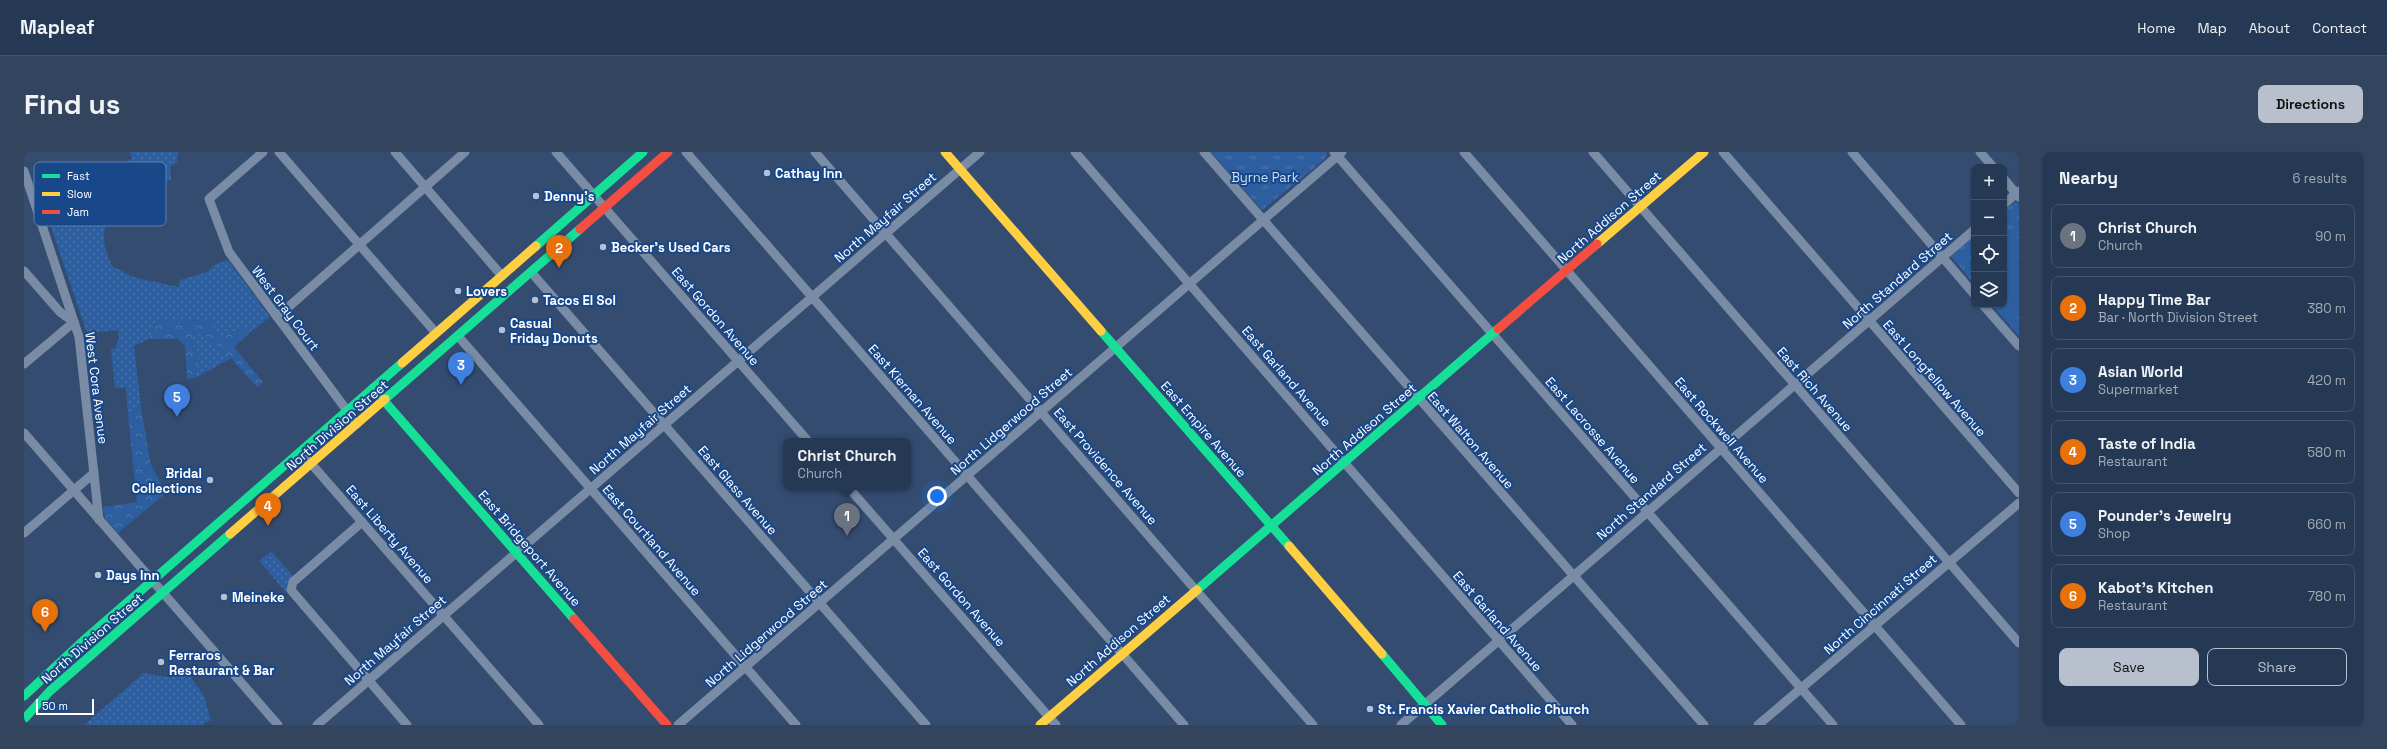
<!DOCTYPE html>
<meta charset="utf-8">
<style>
:root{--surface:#263954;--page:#32445e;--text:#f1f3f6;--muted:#a4acb8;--line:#42536b;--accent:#b8c0cd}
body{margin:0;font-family:"Space Grotesk",sans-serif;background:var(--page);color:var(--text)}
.controls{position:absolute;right:12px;top:12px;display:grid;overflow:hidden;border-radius:8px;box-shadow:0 1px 3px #0004}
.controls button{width:36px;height:36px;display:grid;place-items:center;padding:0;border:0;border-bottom:1px solid var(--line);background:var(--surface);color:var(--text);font:20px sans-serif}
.scale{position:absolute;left:12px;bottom:10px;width:58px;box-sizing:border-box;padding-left:4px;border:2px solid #fff;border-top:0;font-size:11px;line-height:14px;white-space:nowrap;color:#fff;-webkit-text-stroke:3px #19488a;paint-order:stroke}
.you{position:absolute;left:913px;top:344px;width:14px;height:14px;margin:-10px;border:3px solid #fff;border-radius:50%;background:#1a73e8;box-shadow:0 0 0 6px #1a73e833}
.badge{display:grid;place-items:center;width:26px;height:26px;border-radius:50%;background:var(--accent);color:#fff;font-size:13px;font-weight:700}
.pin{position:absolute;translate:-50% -33px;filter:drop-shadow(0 1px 2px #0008)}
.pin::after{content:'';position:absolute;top:21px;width:14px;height:12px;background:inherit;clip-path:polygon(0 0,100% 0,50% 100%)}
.popup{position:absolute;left:759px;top:286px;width:128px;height:52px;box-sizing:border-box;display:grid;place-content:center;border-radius:8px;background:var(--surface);filter:drop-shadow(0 1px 3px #0005);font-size:13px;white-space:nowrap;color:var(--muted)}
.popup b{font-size:15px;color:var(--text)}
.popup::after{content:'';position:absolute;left:50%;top:100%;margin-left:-8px;border:8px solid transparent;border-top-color:var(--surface)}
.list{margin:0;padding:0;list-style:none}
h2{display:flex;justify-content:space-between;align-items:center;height:52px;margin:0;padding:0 16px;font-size:17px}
h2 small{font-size:13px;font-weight:400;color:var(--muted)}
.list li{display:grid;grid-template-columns:26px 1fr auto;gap:12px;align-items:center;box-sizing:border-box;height:64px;margin:0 8px 8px;padding:0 8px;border:1px solid var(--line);border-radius:8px}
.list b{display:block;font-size:15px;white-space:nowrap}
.list p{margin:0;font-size:13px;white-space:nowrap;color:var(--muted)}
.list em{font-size:13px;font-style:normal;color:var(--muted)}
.actions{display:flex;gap:8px;padding:12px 16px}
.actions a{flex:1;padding:9px 0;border:1px solid var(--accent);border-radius:8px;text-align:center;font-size:14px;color:var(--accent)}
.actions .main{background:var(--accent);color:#111}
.icon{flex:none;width:22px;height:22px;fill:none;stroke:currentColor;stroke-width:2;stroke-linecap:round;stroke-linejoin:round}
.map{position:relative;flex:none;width:1995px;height:573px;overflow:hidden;border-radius:8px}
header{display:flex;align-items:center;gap:24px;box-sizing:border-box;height:56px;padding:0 20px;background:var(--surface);border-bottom:1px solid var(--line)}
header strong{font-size:19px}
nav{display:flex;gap:22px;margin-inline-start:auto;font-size:14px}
.intro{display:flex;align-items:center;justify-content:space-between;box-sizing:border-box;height:96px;padding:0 24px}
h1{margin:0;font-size:28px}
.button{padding:10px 18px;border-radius:8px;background:var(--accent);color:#111;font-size:14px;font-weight:700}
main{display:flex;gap:24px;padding:0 24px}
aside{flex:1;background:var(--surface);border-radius:8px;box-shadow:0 1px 3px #0004}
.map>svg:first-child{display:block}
</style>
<header>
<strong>Mapleaf</strong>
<nav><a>Home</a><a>Map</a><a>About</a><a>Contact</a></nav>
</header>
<div class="intro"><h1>Find us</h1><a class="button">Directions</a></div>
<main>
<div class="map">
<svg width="1995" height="573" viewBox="0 0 1995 573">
<defs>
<pattern id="grass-dots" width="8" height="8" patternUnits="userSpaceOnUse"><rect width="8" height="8" fill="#2d5fa0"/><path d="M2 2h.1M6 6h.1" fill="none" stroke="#4c77ae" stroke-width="1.8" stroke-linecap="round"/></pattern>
<pattern id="forest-crowns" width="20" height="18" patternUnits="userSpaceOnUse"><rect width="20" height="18" fill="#2d5fa0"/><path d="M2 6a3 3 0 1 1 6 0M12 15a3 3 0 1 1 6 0" fill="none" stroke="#4c77ae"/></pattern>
<pattern id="park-tufts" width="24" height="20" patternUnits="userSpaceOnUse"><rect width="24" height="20" fill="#2d5fa0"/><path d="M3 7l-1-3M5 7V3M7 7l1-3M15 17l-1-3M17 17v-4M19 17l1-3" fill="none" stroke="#4c77ae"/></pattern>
</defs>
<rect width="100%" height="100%" fill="#334c70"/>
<!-- grass -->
<g fill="url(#grass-dots)">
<path d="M106,0H154L153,10L146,15L147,28C105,40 62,61 88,114L109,125L154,135L156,128L183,120L192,112L204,108L246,165L227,180L223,177L211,179L199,185L192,182L188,169L181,165L174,169L153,167L133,169L125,187L110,194L117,255L104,263L102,236H91L87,197L91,196L95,187L94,178L63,181L27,75L48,67L55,45L108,6Z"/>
<polygon points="178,181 195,195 202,209 171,226 174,202 167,188 170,182"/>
<polygon points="247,399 270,425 264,432 262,440 235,409"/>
<polygon points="120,521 144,525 165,523 180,544 187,568 180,571 180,573 60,573"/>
</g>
<!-- forest -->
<g fill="url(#forest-crowns)">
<polygon points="181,164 188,169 192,182 199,185 211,179 223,177 227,180 210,195 239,230 233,235 207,206 202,209 195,195 178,181 170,182 167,188 174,202 171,226 163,227 161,194 154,187 125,187 133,169 153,167 174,169"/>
<polygon points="117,255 127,313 142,341 94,381 81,366 79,355 113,350 104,263"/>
</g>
<!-- park -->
<g fill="url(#park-tufts)">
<polygon points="1187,0 1302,0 1303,2 1300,8 1238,58"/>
<polygon points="1991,50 1995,52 1995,184 1968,153 1980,153 1980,58"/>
<polygon points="1950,83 1950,132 1927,104"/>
</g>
<!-- pitch -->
<polygon fill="#2d5fa0" points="1994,82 1995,154 1986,163 1977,153 1980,153 1980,95"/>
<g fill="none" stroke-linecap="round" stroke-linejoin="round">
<!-- street -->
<g stroke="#7a8ca5" stroke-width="9">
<polyline points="239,0 185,47 205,100 333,272"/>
<polyline points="255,0 412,181"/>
<polyline points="371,0 478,124"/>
<polyline points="532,0 784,289"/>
<polyline points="662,0 1160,573"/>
<polyline points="791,0 1289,573"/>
<polyline points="1051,0 1548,573"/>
<polyline points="1180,0 1680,573"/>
<polyline points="1310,0 1809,573"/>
<polyline points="1440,0 1937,573"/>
<polyline points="1569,0 1995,491"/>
<polyline points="1699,0 1995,341"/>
<polyline points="1828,0 1950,142"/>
<polyline points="1956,0 1969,15"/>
<polyline points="0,19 55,185 75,368"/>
<polyline points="1980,27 1995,45"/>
<polyline points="1980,52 1995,39"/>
<polyline points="0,119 36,160 50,170 0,212"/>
<polyline points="507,120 902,573"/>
<polyline points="1959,153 1995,194"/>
<polyline points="253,165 441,0"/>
<polyline points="434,184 772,573"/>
<polyline points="0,281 254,573"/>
<polyline points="277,300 515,573"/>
<polyline points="824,335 1032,573"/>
<polyline points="338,370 269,430 267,438 383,573"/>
<polyline points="0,381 70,321"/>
<polyline points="293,573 956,0"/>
<polyline points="654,573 1318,0"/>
<polyline points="1377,573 1950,78"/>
<polyline points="1734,573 1995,351"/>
</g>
<!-- fast -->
<g stroke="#16e098" stroke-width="9">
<polyline points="512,94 619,0"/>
<polyline points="1077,179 1265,394"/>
<polyline points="349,236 550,467"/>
<polyline points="361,247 556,77"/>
<polyline points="1173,438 1474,177"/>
<polyline points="1358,502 1418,573"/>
<polyline points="0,544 59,489 378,211"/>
<polyline points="0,567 26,539 206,382"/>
</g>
<!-- slow -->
<g stroke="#ffcf43" stroke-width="9">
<polyline points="921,0 1077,179"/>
<polyline points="1573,92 1680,0"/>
<polyline points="378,211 512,94"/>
<polyline points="206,382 361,247"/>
<polyline points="1265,394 1358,502"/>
<polyline points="1016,573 1173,438"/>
</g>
<!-- jam -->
<g stroke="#f24e42" stroke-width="9">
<polyline points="556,77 644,0"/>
<polyline points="1474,177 1573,92"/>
<polyline points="550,467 643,573"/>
</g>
</g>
<!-- markers -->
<g fill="#b8c0cd" stroke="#19488a" stroke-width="1.5">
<circle cx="743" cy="21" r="4"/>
<circle cx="512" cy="44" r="4"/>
<circle cx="579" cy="95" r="4"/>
<circle cx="434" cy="139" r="4"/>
<circle cx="511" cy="148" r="4"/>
<circle cx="478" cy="178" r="4"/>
<circle cx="186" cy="328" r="4"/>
<circle cx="74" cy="423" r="4"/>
<circle cx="200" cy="445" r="4"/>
<circle cx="137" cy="510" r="4"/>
<circle cx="1346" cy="557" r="4"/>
</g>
<g text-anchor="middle" stroke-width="4" stroke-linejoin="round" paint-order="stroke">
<!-- poi labels -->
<g font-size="13" font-weight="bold" fill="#fff" stroke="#19488a" text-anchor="start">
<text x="751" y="26">Cathay Inn</text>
<text x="520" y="49">Denny's</text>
<text x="587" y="100">Becker's Used Cars</text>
<text x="442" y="144">Lovers</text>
<text x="519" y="153">Tacos El Sol</text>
<text x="486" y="176">Casual<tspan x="486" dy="15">Friday Donuts</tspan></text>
<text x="178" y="326" text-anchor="end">Bridal<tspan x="178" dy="15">Collections</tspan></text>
<text x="82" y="428">Days Inn</text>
<text x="208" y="450">Meineke</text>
<text x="145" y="508">Ferraros<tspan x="145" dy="15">Restaurant &amp; Bar</tspan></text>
<text x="1354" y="562">St. Francis Xavier Catholic Church</text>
</g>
<!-- park labels -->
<g font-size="13" fill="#c9defa" stroke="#19488a">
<text x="1241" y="30">Byrne Park</text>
</g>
<!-- street labels -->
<g font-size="13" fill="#fff" stroke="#19488a">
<text transform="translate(861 65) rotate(-41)" y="5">North Mayfair Street</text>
<text transform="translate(1585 65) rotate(-41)" y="5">North Addison Street</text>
<text transform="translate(1873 128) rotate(-41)" y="5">North Standard Street</text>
<text transform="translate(262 156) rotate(53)" y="5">West Gray Court</text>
<text transform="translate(692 164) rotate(49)" y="5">East Gordon Avenue</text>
<text transform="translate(1263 224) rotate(49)" y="5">East Garland Avenue</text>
<text transform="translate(1911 226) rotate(49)" y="5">East Longfellow Avenue</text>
<text transform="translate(73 236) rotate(83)" y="5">West Cora Avenue</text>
<text transform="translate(1791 237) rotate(49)" y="5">East Rich Avenue</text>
<text transform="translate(889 242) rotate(49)" y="5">East Kiernan Avenue</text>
<text transform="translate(987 269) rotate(-41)" y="5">North Lidgerwood Street</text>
<text transform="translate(313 273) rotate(-41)" y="5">North Division Street</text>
<text transform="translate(616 277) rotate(-41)" y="5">North Mayfair Street</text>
<text transform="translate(1180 277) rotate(49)" y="5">East Empire Avenue</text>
<text transform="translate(1340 277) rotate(-41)" y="5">North Addison Street</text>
<text transform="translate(1569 278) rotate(49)" y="5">East Lacrosse Avenue</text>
<text transform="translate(1698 278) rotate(49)" y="5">East Rockwell Avenue</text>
<text transform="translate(1447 288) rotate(49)" y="5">East Walton Avenue</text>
<text transform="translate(1082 314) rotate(49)" y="5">East Providence Avenue</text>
<text transform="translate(714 338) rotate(49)" y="5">East Glass Avenue</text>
<text transform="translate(1627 339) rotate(-41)" y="5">North Standard Street</text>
<text transform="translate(366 382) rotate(49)" y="5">East Liberty Avenue</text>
<text transform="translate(628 388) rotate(49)" y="5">East Courtland Avenue</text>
<text transform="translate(506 396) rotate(49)" y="5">East Bridgeport Avenue</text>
<text transform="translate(938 445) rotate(49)" y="5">East Gordon Avenue</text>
<text transform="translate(1856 452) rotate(-41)" y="5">North Cincinnati Street</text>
<text transform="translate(1474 469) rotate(49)" y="5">East Garland Avenue</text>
<text transform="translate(742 481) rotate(-41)" y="5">North Lidgerwood Street</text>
<text transform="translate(68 486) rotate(-41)" y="5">North Division Street</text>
<text transform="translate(371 488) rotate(-41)" y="5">North Mayfair Street</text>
<text transform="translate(1094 488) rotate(-41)" y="5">North Addison Street</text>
</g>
</g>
<!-- legend -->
<rect x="10" y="10" width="132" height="64" rx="6" fill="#19488a" stroke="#5e7fad" stroke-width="1"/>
<rect x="18" y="22" width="18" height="4" fill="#16e098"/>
<rect x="18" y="40" width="18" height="4" fill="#ffcf43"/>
<rect x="18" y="58" width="18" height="4" fill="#f24e42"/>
<g font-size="11" fill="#fff">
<text x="43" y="28">Fast</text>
<text x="43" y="46">Slow</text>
<text x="43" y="64">Jam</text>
</g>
</svg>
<div class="controls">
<button>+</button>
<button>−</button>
<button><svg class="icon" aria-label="locate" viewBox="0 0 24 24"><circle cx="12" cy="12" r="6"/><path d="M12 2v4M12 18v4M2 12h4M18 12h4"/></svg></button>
<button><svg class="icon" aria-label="layers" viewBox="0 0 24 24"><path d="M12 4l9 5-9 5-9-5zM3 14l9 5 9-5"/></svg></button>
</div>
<div class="scale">50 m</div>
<div class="you"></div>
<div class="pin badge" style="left:823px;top:384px;background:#6b7280">1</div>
<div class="popup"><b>Christ Church</b>Church</div>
<div class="pin badge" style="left:535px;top:116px;background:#e8710a">2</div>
<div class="pin badge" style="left:437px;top:233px;background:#3f7fe0">3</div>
<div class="pin badge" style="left:244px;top:374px;background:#e8710a">4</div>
<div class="pin badge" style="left:153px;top:265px;background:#3f7fe0">5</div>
<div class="pin badge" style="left:21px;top:480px;background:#e8710a">6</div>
</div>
<aside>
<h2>Nearby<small>6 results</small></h2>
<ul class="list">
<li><span class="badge" style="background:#6b7280">1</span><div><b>Christ Church</b><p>Church</p></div><em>90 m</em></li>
<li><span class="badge" style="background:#e8710a">2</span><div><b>Happy Time Bar</b><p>Bar · North Division Street</p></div><em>380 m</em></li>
<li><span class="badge" style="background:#3f7fe0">3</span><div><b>Asian World</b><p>Supermarket</p></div><em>420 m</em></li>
<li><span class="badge" style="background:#e8710a">4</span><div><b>Taste of India</b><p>Restaurant</p></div><em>580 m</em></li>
<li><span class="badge" style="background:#3f7fe0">5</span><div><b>Pounder's Jewelry</b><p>Shop</p></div><em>660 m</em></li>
<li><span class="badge" style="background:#e8710a">6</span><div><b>Kabot's Kitchen</b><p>Restaurant</p></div><em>780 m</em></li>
</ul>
<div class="actions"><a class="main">Save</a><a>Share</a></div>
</aside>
</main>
